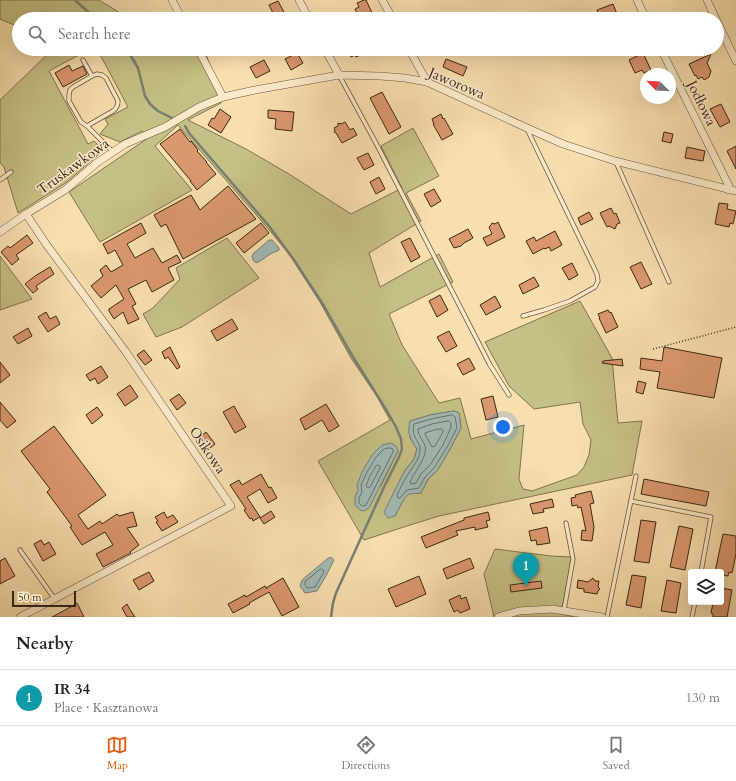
<!DOCTYPE html>
<meta charset="utf-8">
<style>
:root{--surface:#fff;--page:#f2f2f2;--text:#222;--muted:#767676;--line:#e0e0e0;--accent:#ea580c}
body{margin:0;font-family:Cardo,serif;background:var(--page);color:var(--text)}
.controls{position:absolute;right:12px;bottom:12px;display:grid;overflow:hidden;border-radius:4px;box-shadow:0 4px 16px #0002}
.controls button{width:36px;height:36px;display:grid;place-items:center;padding:0;border:0;border-bottom:1px solid var(--line);background:var(--surface);color:var(--text);font:20px sans-serif}
.compass{position:absolute;left:640px;top:68px;width:36px;height:36px;border-radius:50%;background:var(--surface);box-shadow:0 4px 16px #0002;rotate:294deg}
.scale{position:absolute;left:12px;bottom:10px;width:64px;box-sizing:border-box;padding-left:4px;border:2px solid #3a2715;border-top:0;font-size:11px;line-height:14px;white-space:nowrap;color:#3a2715;-webkit-text-stroke:3px #fbeaca;paint-order:stroke}
.you{position:absolute;left:503px;top:427px;width:14px;height:14px;margin:-10px;border:3px solid #fff;border-radius:50%;background:#1a73e8;box-shadow:0 0 0 6px #1a73e833}
.badge{display:grid;place-items:center;width:26px;height:26px;border-radius:50%;background:var(--accent);color:#fff;font-size:13px;font-weight:700}
.pin{position:absolute;translate:-50% -33px;filter:drop-shadow(0 1px 2px #0008)}
.pin::after{content:'';position:absolute;top:21px;width:14px;height:12px;background:inherit;clip-path:polygon(0 0,100% 0,50% 100%)}
.list{margin:0;padding:0;list-style:none}
h2{display:flex;justify-content:space-between;align-items:center;height:52px;margin:0;padding:0 16px;font-size:17px}
h2 small{font-size:13px;font-weight:400;color:var(--muted)}
.list li{display:grid;grid-template-columns:26px 1fr auto;gap:12px;align-items:center;box-sizing:border-box;height:56px;padding:0 16px;border-top:1px solid var(--line)}
.list b{display:block;font-size:15px;white-space:nowrap}
.list p{margin:0;font-size:13px;white-space:nowrap;color:var(--muted)}
.list em{font-size:13px;font-style:normal;color:var(--muted)}
.icon{flex:none;width:22px;height:22px;fill:none;stroke:currentColor;stroke-width:2;stroke-linecap:round;stroke-linejoin:round}
.map{position:relative;flex:none;width:736px;height:617px;overflow:hidden}
.search{position:absolute;background:var(--surface);box-shadow:0 4px 16px #0002;left:12px;right:12px;top:12px;height:44px;display:flex;align-items:center;gap:10px;box-sizing:border-box;padding:0 14px;border-radius:22px;color:var(--muted);font-size:15px}
.sheet{height:108px;background:var(--surface)}
nav{display:flex;justify-content:space-around;align-items:center;box-sizing:border-box;height:56px;border-top:1px solid var(--line);background:var(--surface);font-size:11px;color:var(--muted)}
nav a{display:grid;justify-items:center;gap:2px}
nav .on{color:var(--accent)}
.map>svg:first-child{display:block}
</style>
<div class="map">
<svg width="736" height="617" viewBox="0 0 736 617">
<rect width="100%" height="100%" fill="#f9dfae"/>
<filter id="stains"><feTurbulence type="fractalNoise" baseFrequency=".005" numOctaves="4"/><feColorMatrix values="0 0 0 0 .2 0 0 0 0 .09 0 0 0 0 .02 0 0 0 .5 -.17"/></filter>
<radialGradient id="worn" r=".72"><stop offset=".6" stop-color="#630" stop-opacity="0"/><stop offset="1" stop-color="#630" stop-opacity=".3"/></radialGradient>
<!-- green -->
<g fill="#c5c085" stroke="#80744d" fill-rule="evenodd">
<polygon points="0,0 99,0 130,19 19,19 19,27 0,19"/>
<polygon points="53,49 90,49 49,71 88,144 94,141 98,145 99,154 67,182 18,213 4,167 0,163 0,100"/>
<path d="M97,49H204L214,76L221,103L188,120L246,149L289,174L351,214L402,188L381,146L413,128L439,176L406,193L421,221L369,253L380,287L439,254L453,282L389,314L402,345L439,403L460,398L471,439L524,425L519,479L523,489L532,491L577,475L584,467L589,455L591,440L583,424L580,402L534,409L509,386L485,342L580,301L612,358L618,423L642,421L632,475L439,516L410,525L364,540L318,461L390,420L376,395L351,358L320,302L289,254L271,232L178,125L155,146L192,190L100,242L69,192L148,138L142,131L120,142L100,134L108,124L105,119L128,107ZM454,411L459,413L461,428L450,449L437,471L428,479L421,493H409L404,499L395,516L404,472L414,459L417,449L410,438V421L430,415ZM398,451L381,486L358,491Z"/>
<polygon points="227,238 259,278 182,327 156,337 143,314 153,308 180,279 176,268"/>
<polygon points="0,256 32,299 0,310"/>
<polygon points="495,549 551,556 572,557 561,614 575,617 494,617 484,574"/>
</g>
<!-- water -->
<g fill="#a1bab5" stroke="#787f75">
<path d="M269,240H272L279,248V250C277,252 274,252 272,253C266,256 262,261 256,263L253,260L252,256L254,253Z"/>
<path d="M454,411L459,413L461,428L450,449L437,471L428,479L421,493L409,494L404,499L395,516L388,518L385,514V510L404,472L414,459L417,449C410,438 407,434 410,421L430,415Z"/>
<polygon points="391,443 396,446 398,451 369,508 364,511 360,510 355,505 355,496 358,491 357,485 362,472 372,455 382,445"/>
<polygon points="331,557 334,560 326,576 317,591 305,593 300,586 302,580 327,559"/>
</g>
<g fill="none" stroke-linecap="round" stroke-linejoin="round">
<!-- shore -->
<g stroke="#6e7065" stroke-width="1">
<path d="M453,415L455,417L457,428L447,447L434,468L425,477L419,488L407,490L400,498H398L397,495C400,489 403,482 407,476C412,467 419,461 420,451C422,442 410,438 414,424L431,419Z"/>
<path d="M449,421L451,423V427L443,445L430,465L421,474L416,483L411,484L410,482C414,472 428,457 425,446C423,440 418,436 418,429L432,424Z"/>
<polygon points="441,429 443,430 443,432 435,446 432,447 425,434 425,433 434,430"/>
<polygon points="390,448 393,449 393,452 366,505 364,506 362,506 359,503 359,498 362,492 361,485 366,474 376,457 384,449"/>
<polygon points="378,465 380,466 380,468 370,487 368,488 366,486 370,476 376,466"/>
<polygon points="321,569 323,570 324,572 315,587 307,588 305,585 305,582"/>
</g>
<!-- stream -->
<g stroke="#787f75" stroke-width="2.5">
<polyline points="75,0 96,19"/>
<polyline points="126,49 131,56 138,68 145,96 150,104 158,111 172,118"/>
<polyline points="185,126 189,133 269,226 294,260 324,306 353,357 387,411 396,427 401,439 402,449 399,457 384,487 336,593 333,603 331,617"/>
</g>
</g>
<!-- building -->
<g fill="#da986f" stroke="#3a2715">
<polygon points="364,0 366,0 373,15 365,19 360,19 355,9 359,7 357,3"/>
<polygon points="278,1 286,16 281,19 276,19 269,5"/>
<polygon points="613,4 619,19 600,19 597,10"/>
<polygon points="348,49 373,49 356,57 355,55 351,57"/>
<polygon points="297,53 303,63 291,70 285,59"/>
<polygon points="643,53 651,70 644,73 642,70 635,73 629,60"/>
<polygon points="711,54 707,63 711,71 709,77 704,80 702,77 698,79 696,75 695,76 689,64"/>
<polygon points="446,59 467,67 463,76 443,67"/>
<polygon points="264,60 270,71 256,78 250,67"/>
<polygon points="69,65 72,71 83,66 87,74 63,87 55,73"/>
<polygon points="382,92 401,127 389,134 370,98"/>
<polygon points="721,104 730,122 720,127 710,109"/>
<polygon points="220,109 231,117 221,133 208,125 212,118 214,119"/>
<polygon points="268,110 294,112 292,131 275,129 276,119 268,118"/>
<polygon points="441,114 443,119 444,118 453,134 442,140 433,124 434,124 432,119"/>
<polygon points="345,122 350,130 353,128 357,135 342,143 336,133 334,132 335,130 334,128 338,126 338,123 341,124"/>
<polygon points="180,129 190,142 191,141 198,150 197,151 207,162 206,162 216,174 197,190 190,181 191,181 160,144"/>
<polygon points="664,132 673,134 671,143 662,141"/>
<polygon points="736,146 736,169 727,151"/>
<polygon points="687,147 705,151 703,161 685,158"/>
<polygon points="368,153 374,165 364,170 357,158"/>
<polygon points="379,177 385,189 376,194 370,182"/>
<polygon points="228,186 256,219 183,259 166,224 161,227 154,215 191,195 200,210"/>
<polygon points="434,189 441,201 431,207 424,194"/>
<polygon points="719,203 728,204 727,209 736,211 733,224 730,223 729,227 715,224"/>
<polygon points="611,208 614,214 616,213 620,223 617,224 615,229 609,226 607,227 600,213"/>
<polygon points="589,212 593,219 581,225 578,218"/>
<polygon points="498,222 505,237 487,246 483,238 492,234 489,227 491,225 492,223 495,224"/>
<polygon points="141,223 146,233 127,244 135,258 153,248 162,263 177,255 181,262 168,268 174,280 152,292 146,280 128,289 136,304 132,306 139,319 128,324 123,312 114,319 109,311 109,309 124,299 116,285 101,298 91,286 103,276 100,270 106,265 111,272 123,265 115,250 108,254 103,244"/>
<polygon points="261,223 269,233 244,253 236,243"/>
<polygon points="468,229 473,238 464,243 461,246 454,248 449,239"/>
<polygon points="555,231 562,245 551,251 549,247 545,249 544,248 533,254 526,241 534,237 536,241"/>
<polygon points="27,235 33,243 16,255 19,259 12,265 1,252 8,246 10,248"/>
<polygon points="410,238 420,257 411,262 401,242"/>
<polygon points="641,262 652,284 641,289 630,267"/>
<polygon points="572,263 578,275 569,280 562,268"/>
<polygon points="50,267 54,274 36,286 38,289 33,293 25,284 35,276"/>
<polygon points="534,277 539,286 523,294 519,285"/>
<polygon points="440,295 448,310 437,317 429,301"/>
<polygon points="495,296 501,307 486,315 480,305"/>
<polygon points="608,310 610,313 611,312 618,327 606,333 599,318 600,318 598,314"/>
<polygon points="46,312 50,319 56,316 60,324 48,332 38,317"/>
<polygon points="232,319 238,329 217,341 211,331"/>
<polygon points="28,328 32,336 18,344 13,337"/>
<polygon points="449,331 457,346 446,352 437,337"/>
<polygon points="170,347 180,367 177,369 168,357 165,359 162,352"/>
<polygon points="664,347 722,358 714,398 657,388 660,372 640,369 641,358 662,361"/>
<polygon points="144,350 152,360 145,365 137,355"/>
<polygon points="469,358 475,369 463,375 457,364"/>
<polygon points="622,359 623,366 602,363 603,361"/>
<polygon points="0,362 10,375 0,383"/>
<polygon points="101,366 108,377 98,384 95,378 90,381 86,375"/>
<polygon points="638,381 646,383 643,394 636,392"/>
<polygon points="130,385 138,397 125,406 117,394"/>
<polygon points="179,394 186,403 177,410 170,400"/>
<polygon points="493,396 498,417 486,420 481,399"/>
<polygon points="0,402 16,421 7,428 0,420"/>
<polygon points="326,404 339,426 329,432 322,420 305,430 300,419"/>
<polygon points="234,406 246,427 235,433 223,412"/>
<polygon points="97,407 103,415 92,424 86,415"/>
<polygon points="54,426 106,495 78,515 88,529 100,521 102,524 117,514 119,516 133,512 137,526 127,528 139,545 130,552 131,553 103,567 96,554 113,545 105,532 82,545 70,527 72,526 47,492 50,489 21,451"/>
<polygon points="206,432 215,444 204,453 195,441"/>
<polygon points="261,474 269,488 271,487 277,498 268,503 260,489 247,497 260,517 253,521 252,518 250,519 244,510 246,509 230,485 239,480 242,485"/>
<polygon points="644,479 709,492 706,506 641,494"/>
<polygon points="591,491 594,503 590,504 594,527 592,541 581,540 582,530 586,531 581,507 578,508 577,505 572,506 571,498 576,497 575,495"/>
<polygon points="552,499 554,507 543,509 544,512 533,514 530,504"/>
<polygon points="271,511 275,517 264,524 260,518"/>
<polygon points="164,512 167,518 173,515 178,522 162,531 156,522 158,521 155,517"/>
<polygon points="488,512 490,520 486,521 488,527 475,530 475,527 456,531 458,535 426,548 421,537 464,520 464,518"/>
<polygon points="641,520 656,522 649,563 634,561"/>
<polygon points="679,526 693,529 685,570 670,567"/>
<polygon points="547,527 550,543 537,545 536,540 531,541 529,531"/>
<polygon points="723,534 736,536 736,554 732,573 729,572 728,576 721,575 721,572 715,572"/>
<polygon points="41,540 44,545 49,542 56,554 43,561 34,544"/>
<polygon points="5,558 15,576 0,584 0,561"/>
<polygon points="470,558 474,568 447,579 443,569"/>
<polygon points="149,572 154,581 139,590 133,580"/>
<polygon points="632,575 646,577 641,608 626,605"/>
<polygon points="419,576 426,594 396,607 388,589"/>
<polygon points="283,578 299,607 282,616 269,592 249,603 250,604 233,613 228,604 245,595 246,597 265,586 267,589 266,588"/>
<polygon points="593,578 595,581 599,581 598,587 600,589 598,591 597,594 584,592 584,589 577,588 578,580 588,582"/>
<polygon points="667,580 681,583 676,613 661,611"/>
<polygon points="541,581 542,588 511,592 510,585"/>
<polygon points="721,588 732,590 727,617 713,617 713,614 711,613 713,603 715,604 716,602 721,602"/>
<polygon points="460,595 461,599 466,597 470,609 460,613 458,610 454,612 449,600"/>
<polygon points="77,603 84,617 52,617 67,609"/>
<polygon points="127,604 129,608 135,617 127,617 122,608"/>
</g>
<g fill="none" stroke-linecap="round" stroke-linejoin="round">
<defs>
<g id="service">
<polyline points="83,60 92,76"/>
<polyline points="339,75 377,145 490,365 509,395"/>
<path d="M87,126L113,111C117,108 118,105 118,101L106,78L102,75L97,74L92,76L73,87L70,90L69,95V101L81,122L87,126L113,152"/>
<polyline points="616,162 669,282"/>
<polyline points="0,180 11,172"/>
<polyline points="523,316 544,310 570,301 595,287 598,281 597,274 527,129"/>
<polyline points="631,501 711,517 701,572"/>
<polyline points="20,550 54,598"/>
<polyline points="564,610 573,559 566,523"/>
<polyline points="607,617 636,476"/>
<polyline points="692,617 695,602"/>
</g>
<g id="minor">
<polyline points="172,0 182,19"/>
<polyline points="299,0 309,19"/>
<polyline points="382,0 393,19"/>
<polyline points="637,0 646,19"/>
<polyline points="707,0 716,19"/>
<polyline points="717,21 736,61"/>
<polyline points="198,49 223,97"/>
<polyline points="325,49 339,75"/>
<polyline points="409,49 427,82"/>
<polyline points="661,49 729,186 729,190"/>
<polyline points="0,232 26,214 65,190 98,162 125,144 165,127 199,107 223,97 255,90 339,75 380,76 405,78 427,82 527,128 563,144 615,161 736,191"/>
<polyline points="20,617 231,506 126,352 46,244 26,214"/>
<polyline points="498,617 519,611 552,609 602,617"/>
</g>
</defs>
<!-- service casing -->
<use href="#service" stroke="#6a553b" stroke-width="5"/>
<!-- minor casing -->
<use href="#minor" stroke="#6a553b" stroke-width="8"/>
<!-- path -->
<polyline stroke="#3a2715" stroke-width="1.5" stroke-dasharray="1 2" stroke-linecap="butt" points="653,349 736,327"/>
<!-- service -->
<use href="#service" stroke="#fbeaca" stroke-width="3.5"/>
<!-- minor -->
<use href="#minor" stroke="#fbeaca" stroke-width="7"/>
</g>
<g text-anchor="middle" stroke-width="3" stroke-linejoin="round" paint-order="stroke">
<!-- street labels -->
<g font-size="14" fill="#3a2715" stroke="#fbeaca">
<text transform="translate(457 83) rotate(23)" y="5">Jaworowa</text>
<text transform="translate(702 103) rotate(64)" y="5">Jodłowa</text>
<text transform="translate(73 166) rotate(-36)" y="5">Truskawkowa</text>
<text transform="translate(208 450) rotate(56)" y="5">Osikowa</text>
</g>
</g>
<rect width="100%" height="100%" filter="url(#stains)"/>
<rect width="100%" height="100%" fill="url(#worn)"/>
</svg>
<div class="controls">
<button><svg class="icon" aria-label="layers" viewBox="0 0 24 24"><path d="M12 4l9 5-9 5-9-5zM3 14l9 5 9-5"/></svg></button>
</div>
<svg class="compass" viewBox="-18 -18 36 36"><path d="M0-13l5 13h-10z" fill="#e53935"/><path d="M0 13l5-13h-10z" fill="#767676"/></svg>
<div class="scale">50 m</div>
<div class="you"></div>
<div class="pin badge" style="left:526px;top:586px;background:#0f9aa8">1</div>
<div class="search"><svg class="icon" aria-label="search" viewBox="0 0 24 24"><circle cx="10" cy="10" r="6"/><path d="M15 15l6 6"/></svg>Search here</div>
</div>
<section class="sheet">
<h2>Nearby<small></small></h2>
<ul class="list">
<li><span class="badge" style="background:#0f9aa8">1</span><div><b>IR 34</b><p>Place · Kasztanowa</p></div><em>130 m</em></li>
</ul>
</section>
<nav>
<a class="on"><svg class="icon" aria-label="map" viewBox="0 0 24 24"><path d="M3 6l6-2 6 2 6-2v14l-6 2-6-2-6 2zM9 4v14M15 6v14"/></svg>Map</a>
<a><svg class="icon" aria-label="directions" viewBox="0 0 24 24"><path d="M12 3l9 9-9 9-9-9zM9 14v-3h6M13 9l2 2-2 2"/></svg>Directions</a>
<a><svg class="icon" aria-label="saved" viewBox="0 0 24 24"><path d="M7 4h10v16l-5-4-5 4z"/></svg>Saved</a>
</nav>
